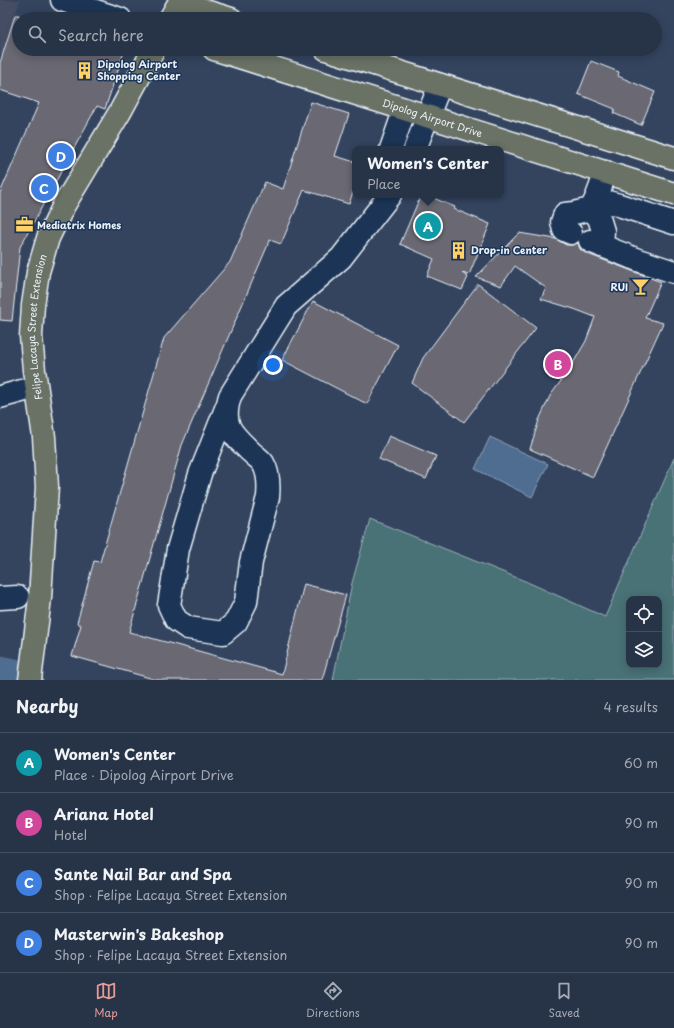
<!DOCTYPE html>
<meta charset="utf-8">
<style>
:root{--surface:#273347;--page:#333f52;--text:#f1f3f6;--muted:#a4aab4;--line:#434e60;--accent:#e69b98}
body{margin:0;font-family:"Playpen Sans",sans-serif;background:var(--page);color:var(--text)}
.controls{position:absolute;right:12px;bottom:12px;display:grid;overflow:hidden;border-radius:8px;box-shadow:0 2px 10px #0003}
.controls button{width:36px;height:36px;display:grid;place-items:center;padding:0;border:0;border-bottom:1px solid var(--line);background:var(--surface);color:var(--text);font:20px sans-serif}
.you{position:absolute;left:273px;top:365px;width:14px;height:14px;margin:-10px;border:3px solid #fff;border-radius:50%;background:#1a73e8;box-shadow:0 0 0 6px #1a73e833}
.badge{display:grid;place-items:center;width:26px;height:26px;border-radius:50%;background:var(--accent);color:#fff;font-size:13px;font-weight:700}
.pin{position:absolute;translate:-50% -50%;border:2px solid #fff;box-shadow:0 1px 4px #0006}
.popup{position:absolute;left:352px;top:146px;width:152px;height:52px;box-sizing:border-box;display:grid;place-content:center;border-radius:8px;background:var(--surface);filter:drop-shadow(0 1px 3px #0005);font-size:13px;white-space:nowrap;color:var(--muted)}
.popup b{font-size:15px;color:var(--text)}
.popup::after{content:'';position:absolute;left:50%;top:100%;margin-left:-8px;border:8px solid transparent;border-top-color:var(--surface)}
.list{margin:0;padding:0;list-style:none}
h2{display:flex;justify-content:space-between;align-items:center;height:52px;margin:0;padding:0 16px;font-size:17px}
h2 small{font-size:13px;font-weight:400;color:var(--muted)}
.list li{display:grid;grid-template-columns:26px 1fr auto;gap:12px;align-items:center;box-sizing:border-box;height:60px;padding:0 16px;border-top:1px solid var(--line)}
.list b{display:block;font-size:15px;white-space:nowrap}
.list p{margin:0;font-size:13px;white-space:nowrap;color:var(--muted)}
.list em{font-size:13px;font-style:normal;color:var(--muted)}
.icon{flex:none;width:22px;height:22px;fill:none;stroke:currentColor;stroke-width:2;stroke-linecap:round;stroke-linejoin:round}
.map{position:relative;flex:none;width:674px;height:680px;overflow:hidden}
.search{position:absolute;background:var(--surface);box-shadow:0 2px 10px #0003;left:12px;right:12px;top:12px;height:44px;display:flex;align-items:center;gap:10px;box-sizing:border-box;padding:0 14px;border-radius:22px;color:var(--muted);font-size:15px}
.sheet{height:292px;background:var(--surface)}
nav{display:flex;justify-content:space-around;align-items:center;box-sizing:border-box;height:56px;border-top:1px solid var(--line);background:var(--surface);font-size:11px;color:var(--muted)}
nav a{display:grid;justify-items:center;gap:2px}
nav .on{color:var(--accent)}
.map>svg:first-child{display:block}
</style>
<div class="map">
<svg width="674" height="680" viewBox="0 0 674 680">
<rect width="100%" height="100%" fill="#34445f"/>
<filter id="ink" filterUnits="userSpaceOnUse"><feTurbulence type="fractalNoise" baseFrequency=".025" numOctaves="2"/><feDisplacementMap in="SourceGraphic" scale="8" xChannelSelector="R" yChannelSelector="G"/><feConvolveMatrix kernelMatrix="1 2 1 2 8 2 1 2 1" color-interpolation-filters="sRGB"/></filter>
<g filter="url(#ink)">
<!-- built -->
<polygon fill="#444e65" points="0,0 20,0 0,60"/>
<!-- green -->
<path fill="#497276" stroke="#98b2b7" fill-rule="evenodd" d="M674,458V680H333L352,583L370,519L525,581L605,617ZM629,599H659V665H629Z"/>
<!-- water -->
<polygon fill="#506d90" stroke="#8da2ba" points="490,437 548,464 532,497 475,469"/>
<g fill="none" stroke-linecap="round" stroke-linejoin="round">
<!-- river -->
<polyline stroke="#506d90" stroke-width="39" points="0,675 24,680"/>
</g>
<!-- building -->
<g fill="#696773" stroke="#e8f1f8">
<polygon points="15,15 19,15 19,49 39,49 55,54 57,49 125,49 105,109 97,106 20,247 12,321 0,320 0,193 39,103 0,90 0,63"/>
<polygon points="591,61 619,72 618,76 655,92 641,125 613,113 615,109 578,94"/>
<polygon points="311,102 349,114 335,156 355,162 355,186 349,204 304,190 281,244 270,240 182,445 129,632 282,674 304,584 346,595 322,680 157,680 72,656 81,625 77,623 94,561 100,562 164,338 230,262 265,182 283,189"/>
<polygon points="421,195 426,195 455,207 454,209 490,224 469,275 462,273 468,277 462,290 427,276 434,259 400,244"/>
<polygon points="519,233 556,239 566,245 572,245 578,243 580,249 585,253 661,282 645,318 663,323 593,477 530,449 539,420 550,396 569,370 586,341 595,317 574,309 541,299 546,288 515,266 501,286 476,277"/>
<polygon points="478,284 536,328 464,422 412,383 423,358"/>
<polygon points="313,301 398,345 367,404 282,360"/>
<polygon points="389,436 436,456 426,479 379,459"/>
</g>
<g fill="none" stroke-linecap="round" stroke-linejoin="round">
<defs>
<g id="minor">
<polyline points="62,0 120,19"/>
<polyline points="391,149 401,120"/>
<polyline points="415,149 440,85"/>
<polyline points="596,199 619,205 674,223"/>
<polyline points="591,209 599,218 603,231 602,246"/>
<polyline points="571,233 564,230 562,222 565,214 574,213 591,209 596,199 606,172"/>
<polyline points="590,241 638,260 674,272"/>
<polyline points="0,397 36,387"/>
<path d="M227,406L200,474L178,549L169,605L176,620L188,628L223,633L236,622L246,602L251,562L268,497C269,486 269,473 263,463C260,459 255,456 251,452C231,433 221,425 230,396L286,306L341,258L390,195"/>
<polyline points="0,598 18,597"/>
</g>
<g id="major">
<polyline points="170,19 179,3 231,19"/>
<path id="s1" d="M214,49L674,194"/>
<polyline points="326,49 674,158"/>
<path id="s2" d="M30,680L40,598L47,487L44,437L34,370L31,336L33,305L38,272L48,238L64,205L120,112L154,49"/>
</g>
</defs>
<!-- minor casing -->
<use href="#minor" stroke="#e8f1f8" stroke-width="25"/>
<!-- major casing -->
<use href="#major" stroke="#e8f1f8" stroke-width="25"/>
<!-- minor -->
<use href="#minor" stroke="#1d3557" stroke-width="22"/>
<!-- major -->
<use href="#major" stroke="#6b7165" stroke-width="22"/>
</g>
</g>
<!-- icons -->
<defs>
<symbol id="building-bare" viewBox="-9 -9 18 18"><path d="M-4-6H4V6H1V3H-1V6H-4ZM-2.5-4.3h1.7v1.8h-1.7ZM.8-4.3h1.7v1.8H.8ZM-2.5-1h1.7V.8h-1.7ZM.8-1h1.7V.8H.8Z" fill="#ffd166" stroke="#1d3557" stroke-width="2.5" paint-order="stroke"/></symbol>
<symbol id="office-bare" viewBox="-9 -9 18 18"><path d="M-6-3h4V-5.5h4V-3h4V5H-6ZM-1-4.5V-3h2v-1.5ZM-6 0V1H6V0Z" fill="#ffd166" stroke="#1d3557" stroke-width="2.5" paint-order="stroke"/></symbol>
<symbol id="bar-bare" viewBox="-9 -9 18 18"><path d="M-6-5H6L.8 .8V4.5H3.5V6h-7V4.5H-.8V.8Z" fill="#ffd166" stroke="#1d3557" stroke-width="2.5" paint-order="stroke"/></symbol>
</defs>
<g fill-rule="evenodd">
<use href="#building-bare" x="72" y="58" width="25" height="25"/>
<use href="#office-bare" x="12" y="212" width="25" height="25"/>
<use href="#building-bare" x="446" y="238" width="25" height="25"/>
<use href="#bar-bare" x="628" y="274" width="25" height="25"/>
</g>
<g text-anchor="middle" stroke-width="3" stroke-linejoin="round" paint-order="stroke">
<!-- poi labels -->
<g font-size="10" font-weight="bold" fill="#e8f1f8" stroke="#1d3557" text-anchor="start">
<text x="97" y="68">Dipolog Airport<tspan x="97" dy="12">Shopping Center</tspan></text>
<text x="37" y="229">Mediatrix Homes</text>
<text x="471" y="254">Drop-in Center</text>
<text x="628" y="291" text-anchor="end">RUI</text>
</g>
<!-- street labels -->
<g font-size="10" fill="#e8f1f8" stroke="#1d3557">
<text dy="4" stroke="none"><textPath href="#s1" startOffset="229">Dipolog Airport Drive</textPath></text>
<text dy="4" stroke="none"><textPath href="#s2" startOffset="355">Felipe Lacaya Street Extension</textPath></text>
</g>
</g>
</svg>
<div class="controls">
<button><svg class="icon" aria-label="locate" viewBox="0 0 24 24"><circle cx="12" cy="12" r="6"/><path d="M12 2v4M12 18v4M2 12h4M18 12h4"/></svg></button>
<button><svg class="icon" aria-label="layers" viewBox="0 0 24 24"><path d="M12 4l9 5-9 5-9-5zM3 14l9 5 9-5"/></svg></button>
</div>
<div class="you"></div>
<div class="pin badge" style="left:428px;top:226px;background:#0f9aa8">A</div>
<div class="popup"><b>Women's Center</b>Place</div>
<div class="pin badge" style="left:558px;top:364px;background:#d1479c">B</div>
<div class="pin badge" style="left:44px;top:188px;background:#3f7fe0">C</div>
<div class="pin badge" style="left:61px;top:156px;background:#3f7fe0">D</div>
<div class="search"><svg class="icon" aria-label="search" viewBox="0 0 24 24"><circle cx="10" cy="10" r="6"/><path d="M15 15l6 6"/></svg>Search here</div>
</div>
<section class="sheet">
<h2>Nearby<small>4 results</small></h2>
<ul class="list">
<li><span class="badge" style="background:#0f9aa8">A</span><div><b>Women's Center</b><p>Place · Dipolog Airport Drive</p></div><em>60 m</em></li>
<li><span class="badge" style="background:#d1479c">B</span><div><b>Ariana Hotel</b><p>Hotel</p></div><em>90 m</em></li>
<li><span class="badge" style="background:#3f7fe0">C</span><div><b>Sante Nail Bar and Spa</b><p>Shop · Felipe Lacaya Street Extension</p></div><em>90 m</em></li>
<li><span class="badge" style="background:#3f7fe0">D</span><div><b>Masterwin's Bakeshop</b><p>Shop · Felipe Lacaya Street Extension</p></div><em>90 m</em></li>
</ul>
</section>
<nav>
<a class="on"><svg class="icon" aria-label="map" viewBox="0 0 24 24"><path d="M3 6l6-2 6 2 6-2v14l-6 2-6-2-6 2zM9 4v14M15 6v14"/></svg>Map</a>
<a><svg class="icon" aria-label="directions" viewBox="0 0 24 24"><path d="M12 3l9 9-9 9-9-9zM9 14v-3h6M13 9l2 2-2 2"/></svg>Directions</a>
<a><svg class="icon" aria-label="saved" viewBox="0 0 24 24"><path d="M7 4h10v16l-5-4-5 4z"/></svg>Saved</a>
</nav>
